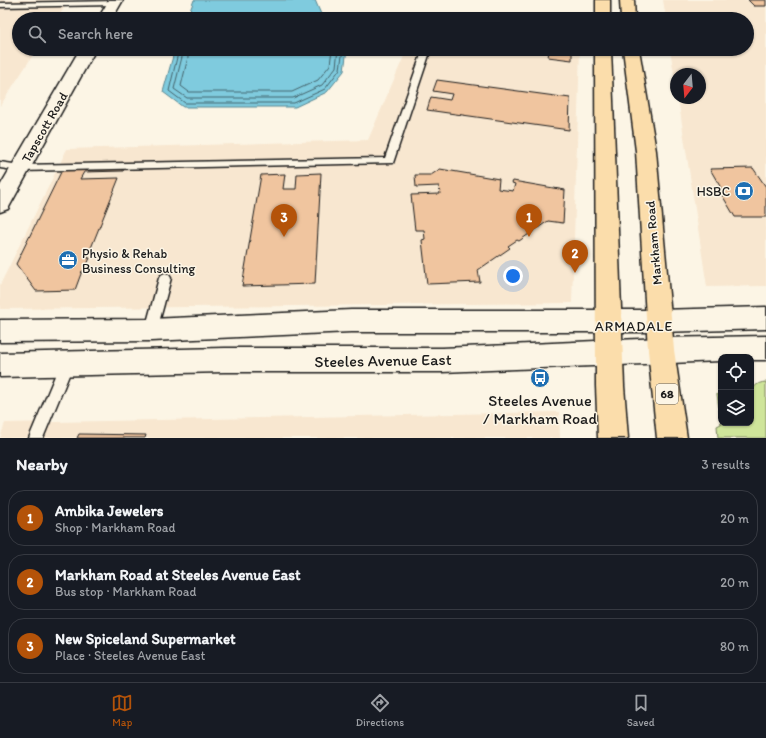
<!DOCTYPE html>
<meta charset="utf-8">
<style>
:root{--surface:#171b24;--page:#242831;--text:#f1f3f6;--muted:#9ea1a6;--line:#363941;--accent:#b45309}
body{margin:0;font-family:Itim,sans-serif;background:var(--page);color:var(--text)}
.controls{position:absolute;right:12px;bottom:12px;display:grid;overflow:hidden;border-radius:8px;box-shadow:0 1px 3px #0004}
.controls button{width:36px;height:36px;display:grid;place-items:center;padding:0;border:0;border-bottom:1px solid var(--line);background:var(--surface);color:var(--text);font:20px sans-serif}
.compass{position:absolute;left:670px;top:68px;width:36px;height:36px;border-radius:50%;background:var(--surface);box-shadow:0 1px 3px #0004;rotate:196deg}
.you{position:absolute;left:513px;top:276px;width:14px;height:14px;margin:-10px;border:3px solid #fff;border-radius:50%;background:#1a73e8;box-shadow:0 0 0 6px #1a73e833}
.badge{display:grid;place-items:center;width:26px;height:26px;border-radius:50%;background:var(--accent);color:#fff;font-size:13px;font-weight:700}
.pin{position:absolute;translate:-50% -33px;filter:drop-shadow(0 1px 2px #0008)}
.pin::after{content:'';position:absolute;top:21px;width:14px;height:12px;background:inherit;clip-path:polygon(0 0,100% 0,50% 100%)}
.list{margin:0;padding:0;list-style:none}
h2{display:flex;justify-content:space-between;align-items:center;height:52px;margin:0;padding:0 16px;font-size:17px}
h2 small{font-size:13px;font-weight:400;color:var(--muted)}
.list li{display:grid;grid-template-columns:26px 1fr auto;gap:12px;align-items:center;box-sizing:border-box;height:56px;margin:0 8px 8px;padding:0 8px;border:1px solid var(--line);border-radius:16px}
.list b{display:block;font-size:15px;white-space:nowrap}
.list p{margin:0;font-size:13px;white-space:nowrap;color:var(--muted)}
.list em{font-size:13px;font-style:normal;color:var(--muted)}
.icon{flex:none;width:22px;height:22px;fill:none;stroke:currentColor;stroke-width:2;stroke-linecap:round;stroke-linejoin:round}
.map{position:relative;flex:none;width:766px;height:438px;overflow:hidden}
.search{position:absolute;background:var(--surface);box-shadow:0 1px 3px #0004;left:12px;right:12px;top:12px;height:44px;display:flex;align-items:center;gap:10px;box-sizing:border-box;padding:0 14px;border-radius:22px;color:var(--muted);font-size:15px}
.sheet{height:244px;background:var(--surface)}
nav{display:flex;justify-content:space-around;align-items:center;box-sizing:border-box;height:56px;border-top:1px solid var(--line);background:var(--surface);font-size:11px;color:var(--muted)}
nav a{display:grid;justify-items:center;gap:2px}
nav .on{color:var(--accent)}
.map>svg:first-child{display:block}
</style>
<div class="map">
<svg width="766" height="438" viewBox="0 0 766 438">
<rect width="100%" height="100%" fill="#fcf5e5"/>
<filter id="ink" filterUnits="userSpaceOnUse"><feTurbulence type="fractalNoise" baseFrequency=".025" numOctaves="2"/><feDisplacementMap in="SourceGraphic" scale="8" xChannelSelector="R" yChannelSelector="G"/><feConvolveMatrix kernelMatrix="1 2 1 2 8 2 1 2 1" color-interpolation-filters="sRGB"/></filter>
<g filter="url(#ink)">
<!-- built -->
<g fill="#f8e7d0">
<polygon points="0,0 69,0 57,19 19,19 19,49 37,49 0,106"/>
<polygon points="663,0 766,0 766,286 707,287 678,98 700,98 700,74 676,74 676,87 670,49 747,49 747,19 666,19"/>
<polygon points="407,49 580,49 572,303 0,309 0,285 67,149 368,140"/>
<polygon points="559,412 560,438 0,438 5,423"/>
</g>
<!-- green -->
<path fill="#cfe59a" stroke="#76805b" d="M766,382V438H718L717,426L721,424L717,394H721V423H751C751,407 745,383 766,382Z"/>
<!-- water -->
<g fill="#7fcbde" stroke="#578590">
<polygon points="194,0 315,0 323,19 187,19"/>
<polygon points="175,49 347,49 344,71 327,92 295,107 183,107 163,92"/>
</g>
<g fill="none" stroke-linecap="round" stroke-linejoin="round">
<!-- shore -->
<g stroke="#44626a" stroke-width="1">
<polyline points="179,49 169,91 185,103 294,103 325,89 340,69 343,49"/>
<polyline points="184,49 174,89 187,98 293,98 322,85 336,67 338,49"/>
<polyline points="190,49 181,86 189,92 292,92 318,80 330,65 332,49"/>
</g>
</g>
<!-- building -->
<g fill="#f0c59f" stroke="#1c1c1c">
<polygon points="748,0 766,0 766,6 754,6"/>
<polygon points="535,49 572,49 572,60 548,57 549,51"/>
<polygon points="437,80 570,98 569,130 427,110 431,97 450,100 452,94 433,91"/>
<polygon points="753,168 766,187 766,217 735,217 722,195 725,195 710,169"/>
<polygon points="124,169 123,171 84,172 80,179 119,178 87,258 90,258 84,271 82,271 75,290 36,291 16,264 62,170"/>
<polygon points="440,169 499,179 498,189 513,191 515,184 512,183 513,181 565,190 563,223 548,221 519,241 517,240 508,246 510,248 478,270 480,282 427,284 422,240 425,239 424,230 415,230 411,195 440,194 439,186 416,187 415,175 431,175"/>
<polygon points="321,173 315,284 242,286 261,175 285,174 283,189 296,189 297,174"/>
<polygon points="79,434 146,435 145,438 77,438"/>
</g>
<g fill="none" stroke-linecap="round" stroke-linejoin="round">
<defs>
<g id="service">
<polygon points="117,1 117,5 114,5 0,7 0,3"/>
<polygon points="423,49 431,49 393,163 20,171 0,168 0,162 20,165 385,158"/>
<polygon points="165,273 169,275 171,278 157,330 156,334 151,336 146,334 145,330 159,278 161,275"/>
<polygon points="67,357 72,359 74,363 43,438 29,438 62,359"/>
</g>
<g id="tertiary">
<polygon points="109,0 123,0 112,19 98,19"/>
<polygon points="80,49 96,49 8,209 0,212 0,186"/>
</g>
<g id="secondary">
<polygon points="766,307 766,329 659,332 351,332 151,341 0,342 0,320 151,319 351,310 659,310"/>
<polygon points="766,336 766,360 751,360 751,357 721,357 721,361 442,372 225,372 0,377 0,353 225,348 442,348 661,338"/>
</g>
<g id="primary">
<rect x="596" y="0" width="14" height="19"/>
<polygon points="620,0 634,0 635,19 621,19"/>
<polygon points="595,49 611,49 624,386 628,438 598,438 596,386"/>
<polygon points="623,49 639,49 656,151 674,350 687,438 657,438 648,350 636,151"/>
</g>
</defs>
<!-- service casing -->
<use href="#service" stroke="#1c1c1c" stroke-width="3"/>
<!-- tertiary casing -->
<use href="#tertiary" stroke="#1c1c1c" stroke-width="3"/>
<!-- secondary casing -->
<use href="#secondary" stroke="#1c1c1c" stroke-width="3"/>
<!-- primary casing -->
<use href="#primary" stroke="#1c1c1c" stroke-width="3"/>
<!-- service -->
<use href="#service" fill="#fcf5e5" fill-rule="evenodd"/>
<!-- tertiary -->
<use href="#tertiary" fill="#fcf5e5" fill-rule="evenodd"/>
<!-- secondary -->
<use href="#secondary" fill="#fcf5e5" fill-rule="evenodd"/>
<!-- primary -->
<use href="#primary" fill="#fbddab" fill-rule="evenodd"/>
</g>
</g>
<!-- icons -->
<defs>
<symbol id="bank-disc" viewBox="-11 -11 22 22"><circle r="9.5" fill="#1f6fb2" stroke="#fcf5e5"/><path d="M-6-4H6V4H-6ZM0-2.3a2.3 2.3 0 1 0 0 4.6a2.3 2.3 0 1 0 0-4.6Z" fill="#fff"/></symbol>
<symbol id="office-disc" viewBox="-11 -11 22 22"><circle r="9.5" fill="#1f6fb2" stroke="#fcf5e5"/><path d="M-6-3h4V-5.5h4V-3h4V5H-6ZM-1-4.5V-3h2v-1.5ZM-6 0V1H6V0Z" fill="#fff"/></symbol>
<symbol id="bus-disc" viewBox="-11 -11 22 22"><circle r="9.5" fill="#1f6fb2" stroke="#fcf5e5"/><path d="M-5-6H5V4H4V6H2V4H-2V6H-4V4H-5ZM-3.5-4V0h7V-4ZM-3.5 1.2v1.5H-2V1.2ZM2 1.2v1.5H3.5V1.2Z" fill="#fff"/></symbol>
</defs>
<g fill-rule="evenodd">
<use href="#bank-disc" x="733" y="180" width="22" height="22"/>
<use href="#office-disc" x="57" y="249" width="22" height="22"/>
<use href="#bus-disc" x="529" y="367" width="22" height="22"/>
</g>
<g text-anchor="middle" stroke-width="3" stroke-linejoin="round" paint-order="stroke">
<!-- shield labels -->
<rect fill="#fcf5e5" stroke="#5f5d58" stroke-width="1" x="656" y="384" width="22" height="20" rx="3"/>
<g font-size="12" font-weight="bold" fill="#1c1c1c">
<text x="667" y="398">68</text>
</g>
<!-- street labels -->
<g font-size="13" fill="#1c1c1c" stroke="#fcf5e5">
<text transform="translate(44 127) rotate(-60)" y="5">Tapscott Road</text>
<text transform="translate(653 243) rotate(-95)" y="5">Markham Road</text>
</g>
<!-- poi labels -->
<g font-size="13" fill="#1c1c1c" stroke="#fcf5e5" text-anchor="end">
<text x="730" y="196">HSBC</text>
<text x="82" y="258" text-anchor="start">Physio &amp; Rehab<tspan x="82" dy="15">Business Consulting</tspan></text>
</g>
<!-- neighbourhood labels -->
<g font-size="14" letter-spacing="1" fill="#1c1c1c" stroke="#fcf5e5">
<text x="634" y="331">ARMADALE</text>
</g>
<!-- near-street labels -->
<g font-size="16" fill="#1c1c1c" stroke="#fcf5e5">
<text transform="translate(383 360) rotate(-1)" y="6">Steeles Avenue East</text>
</g>
<!-- near-poi labels -->
<g font-size="16" fill="#1c1c1c" stroke="#fcf5e5">
<text x="540" y="406">Steeles Avenue<tspan x="540" dy="18">/ Markham Road</tspan></text>
</g>
</g>
</svg>
<div class="controls">
<button><svg class="icon" aria-label="locate" viewBox="0 0 24 24"><circle cx="12" cy="12" r="6"/><path d="M12 2v4M12 18v4M2 12h4M18 12h4"/></svg></button>
<button><svg class="icon" aria-label="layers" viewBox="0 0 24 24"><path d="M12 4l9 5-9 5-9-5zM3 14l9 5 9-5"/></svg></button>
</div>
<svg class="compass" viewBox="-18 -18 36 36"><path d="M0-13l5 13h-10z" fill="#e53935"/><path d="M0 13l5-13h-10z" fill="#9ea1a6"/></svg>
<div class="you"></div>
<div class="pin badge" style="left:529px;top:237px">1</div>
<div class="pin badge" style="left:575px;top:273px">2</div>
<div class="pin badge" style="left:284px;top:237px">3</div>
<div class="search"><svg class="icon" aria-label="search" viewBox="0 0 24 24"><circle cx="10" cy="10" r="6"/><path d="M15 15l6 6"/></svg>Search here</div>
</div>
<section class="sheet">
<h2>Nearby<small>3 results</small></h2>
<ul class="list">
<li><span class="badge">1</span><div><b>Ambika Jewelers</b><p>Shop · Markham Road</p></div><em>20 m</em></li>
<li><span class="badge">2</span><div><b>Markham Road at Steeles Avenue East</b><p>Bus stop · Markham Road</p></div><em>20 m</em></li>
<li><span class="badge">3</span><div><b>New Spiceland Supermarket</b><p>Place · Steeles Avenue East</p></div><em>80 m</em></li>
</ul>
</section>
<nav>
<a class="on"><svg class="icon" aria-label="map" viewBox="0 0 24 24"><path d="M3 6l6-2 6 2 6-2v14l-6 2-6-2-6 2zM9 4v14M15 6v14"/></svg>Map</a>
<a><svg class="icon" aria-label="directions" viewBox="0 0 24 24"><path d="M12 3l9 9-9 9-9-9zM9 14v-3h6M13 9l2 2-2 2"/></svg>Directions</a>
<a><svg class="icon" aria-label="saved" viewBox="0 0 24 24"><path d="M7 4h10v16l-5-4-5 4z"/></svg>Saved</a>
</nav>
